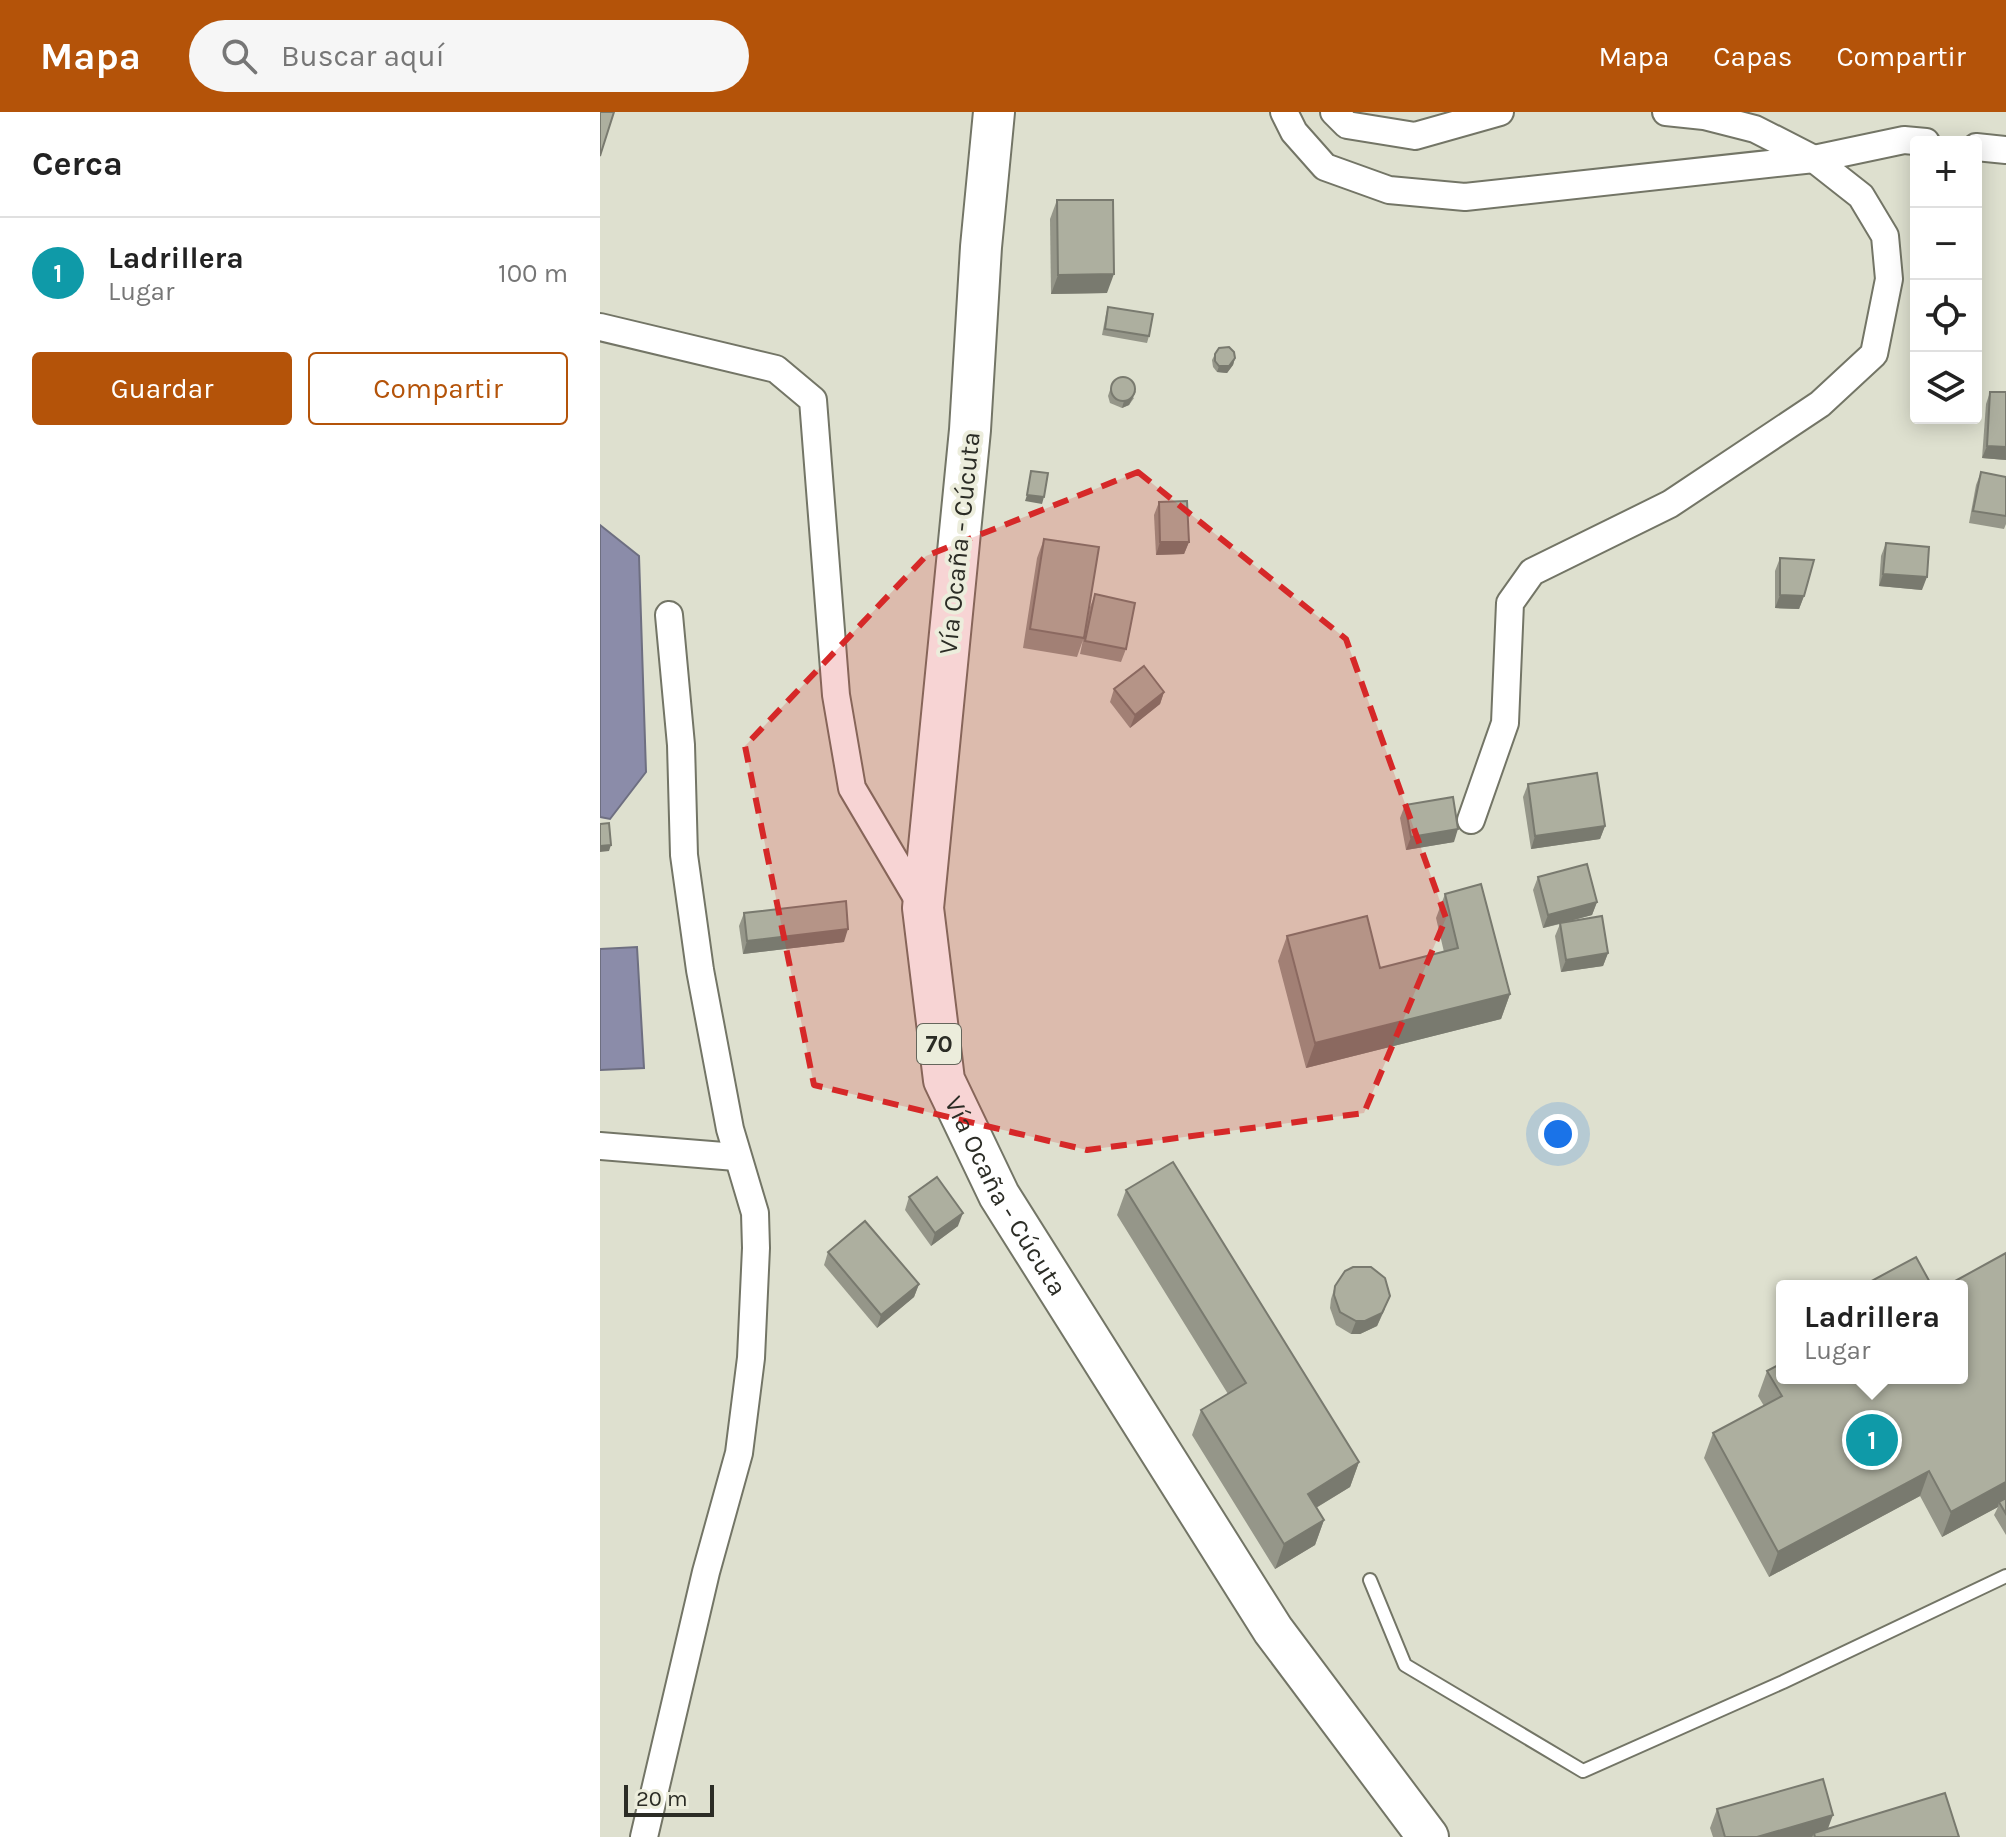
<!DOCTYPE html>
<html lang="es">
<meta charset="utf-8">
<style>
:root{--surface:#fff;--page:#f6f6f6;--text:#222;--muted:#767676;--line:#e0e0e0;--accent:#b45309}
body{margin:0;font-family:Karla,sans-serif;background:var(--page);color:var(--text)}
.controls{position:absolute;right:24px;top:24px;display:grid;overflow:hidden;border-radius:8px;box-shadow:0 4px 20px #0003}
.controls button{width:72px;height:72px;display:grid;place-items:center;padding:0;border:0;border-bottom:2px solid var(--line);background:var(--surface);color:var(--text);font:40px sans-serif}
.scale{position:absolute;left:24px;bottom:20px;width:90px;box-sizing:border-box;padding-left:8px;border:4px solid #2b2c25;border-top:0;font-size:22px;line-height:28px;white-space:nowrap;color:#2b2c25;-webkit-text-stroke:6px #eceddc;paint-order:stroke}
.you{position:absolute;left:958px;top:1022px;width:28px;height:28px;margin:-20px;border:6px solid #fff;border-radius:50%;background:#1a73e8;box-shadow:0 0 0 12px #1a73e833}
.badge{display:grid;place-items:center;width:52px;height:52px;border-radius:50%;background:var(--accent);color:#fff;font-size:26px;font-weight:700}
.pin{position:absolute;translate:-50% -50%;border:4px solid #fff;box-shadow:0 2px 8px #0006}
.popup{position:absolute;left:1176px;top:1168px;width:192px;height:104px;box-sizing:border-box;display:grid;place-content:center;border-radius:8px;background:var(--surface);filter:drop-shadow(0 2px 6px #0005);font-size:26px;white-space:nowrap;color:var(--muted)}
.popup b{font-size:30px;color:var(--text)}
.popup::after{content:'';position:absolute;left:50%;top:100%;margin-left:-16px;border:16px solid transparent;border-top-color:var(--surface)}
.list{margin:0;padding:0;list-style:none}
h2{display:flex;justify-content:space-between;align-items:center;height:104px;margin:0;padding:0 32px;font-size:34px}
h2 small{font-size:26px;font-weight:400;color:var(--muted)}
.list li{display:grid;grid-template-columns:52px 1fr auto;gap:24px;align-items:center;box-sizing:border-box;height:112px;padding:0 32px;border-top:2px solid var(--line)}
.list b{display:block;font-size:30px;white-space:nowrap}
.list p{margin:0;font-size:26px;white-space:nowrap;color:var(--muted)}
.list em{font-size:26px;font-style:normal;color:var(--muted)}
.actions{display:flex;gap:16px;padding:24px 32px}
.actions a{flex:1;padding:18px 0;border:2px solid var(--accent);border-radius:8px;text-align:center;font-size:28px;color:var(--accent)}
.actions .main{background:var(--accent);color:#fff}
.icon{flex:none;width:44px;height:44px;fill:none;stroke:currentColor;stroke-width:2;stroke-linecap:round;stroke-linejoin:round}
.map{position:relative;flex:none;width:1406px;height:1725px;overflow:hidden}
header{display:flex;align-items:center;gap:48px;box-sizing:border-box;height:112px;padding:0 40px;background:var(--accent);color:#fff}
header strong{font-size:38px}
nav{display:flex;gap:44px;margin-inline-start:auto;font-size:28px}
.search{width:560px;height:72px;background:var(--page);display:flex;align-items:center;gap:20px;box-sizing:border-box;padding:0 28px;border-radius:44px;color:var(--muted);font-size:30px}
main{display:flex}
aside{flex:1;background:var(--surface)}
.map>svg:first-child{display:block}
</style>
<header>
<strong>Mapa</strong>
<div class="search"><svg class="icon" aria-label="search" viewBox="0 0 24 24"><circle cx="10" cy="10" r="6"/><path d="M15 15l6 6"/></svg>Buscar aquí</div>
<nav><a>Mapa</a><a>Capas</a><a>Compartir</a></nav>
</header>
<main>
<aside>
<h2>Cerca<small></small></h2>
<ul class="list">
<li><span class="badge" style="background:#0f9aa8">1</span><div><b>Ladrillera</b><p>Lugar</p></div><em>100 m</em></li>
</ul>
<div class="actions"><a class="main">Guardar</a><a>Compartir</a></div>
</aside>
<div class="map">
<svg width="1406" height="1725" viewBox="0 0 1406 1725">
<rect width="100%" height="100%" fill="#dee0cf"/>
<!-- water -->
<g fill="#8b8ca9" stroke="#6e6f81" stroke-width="2">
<polygon points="0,413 39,444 46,660 10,707 0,705"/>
<polygon points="37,835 44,956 0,958 0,837"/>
</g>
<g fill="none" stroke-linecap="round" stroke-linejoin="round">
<defs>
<polyline id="service" points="770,1468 805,1553 983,1659 1183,1570 1406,1464"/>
<g id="minor">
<polyline points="684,0 694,20 725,55 789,78 865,85 1214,47 1304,28 1326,30"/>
<polyline points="734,0 747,13 815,24 900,0"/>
<polyline points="1376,35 1406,38"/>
<polyline points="0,215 176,257 213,288 236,583 252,676 323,796"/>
<polyline points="871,708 905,611 910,491 932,460 1070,392 1220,292 1274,242 1289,167 1285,124 1261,84 1214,47 1155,17 1104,4 1066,0"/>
<polyline points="0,1034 136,1045"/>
<polyline points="44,1725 106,1460 139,1341 151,1246 156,1136 155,1101 130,1017 100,858 84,743 81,633 69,503"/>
</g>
<g id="primary">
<path id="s1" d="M394,0L381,135L370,318L323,796L344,968L399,1083L673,1518L828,1725"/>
</g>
</defs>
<!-- service casing -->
<use href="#service" stroke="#737566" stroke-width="16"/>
<!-- minor casing -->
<use href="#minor" stroke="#737566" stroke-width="30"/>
<!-- primary casing -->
<use href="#primary" stroke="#737566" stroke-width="44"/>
<!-- service -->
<use href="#service" stroke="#fff" stroke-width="12"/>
<!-- minor -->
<use href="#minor" stroke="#fff" stroke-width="26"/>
<!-- primary -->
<use href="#primary" stroke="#fff" stroke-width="40"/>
</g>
<!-- wall -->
<g fill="#959689">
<polygon points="457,88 507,181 451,182 450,107"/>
<polygon points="508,195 549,224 547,231 502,223 506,202"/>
<polygon points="615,242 635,246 633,253 627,261 617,260 613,255 612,248"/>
<polygon points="513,269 534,286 529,293 522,296 510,291 508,284"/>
<polygon points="1390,280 1406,348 1382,346 1386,292"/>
<polygon points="1381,360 1406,365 1406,412 1404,417 1369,411 1376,373"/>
<polygon points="559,390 589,430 584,442 556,443 554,403"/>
<polygon points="444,427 485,519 490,495 495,482 526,537 521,550 480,542 483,528 477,545 423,536 437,446"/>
<polygon points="1286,431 1322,478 1279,474 1281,444"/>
<polygon points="1180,446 1204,484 1199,497 1175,496 1175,459"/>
<polygon points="514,577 564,580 560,592 530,616 510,590"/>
<polygon points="928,672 1005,714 1000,727 931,737 923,685"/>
<polygon points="805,693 854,730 806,738 800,706"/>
<polygon points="938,765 997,790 992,803 967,810 1008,841 1003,854 961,860 955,824 960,812 943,816 933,778"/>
<polygon points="845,782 910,882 901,907 706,956 678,849 687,824 780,856 844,840 836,806"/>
<polygon points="144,801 244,830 143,842 139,814"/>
<polygon points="526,1078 759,1350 750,1375 716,1396 724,1408 715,1433 675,1457 592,1323 601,1298 628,1282 517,1103"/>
<polygon points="309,1085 358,1114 331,1134 305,1098"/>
<polygon points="228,1140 319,1172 314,1185 277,1216 224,1153"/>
<polygon points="1406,1141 1406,1423 1394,1403 1398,1395 1342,1425 1320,1384 1169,1465 1104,1346 1113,1321 1164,1294 1158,1284 1167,1259 1182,1266"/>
<polygon points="735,1174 785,1197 777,1214 760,1222 751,1222 736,1213 730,1196 731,1187"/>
<polygon points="1117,1697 1228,1716 1359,1725 1113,1725 1110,1716"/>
</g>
<!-- shaded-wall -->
<g fill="#797a6f">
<polygon points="514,162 507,181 451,182 458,163"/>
<polygon points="635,246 633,253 627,261 617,260 619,254"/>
<polygon points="536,279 529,293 522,296 524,289"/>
<polygon points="1387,334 1406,335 1406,348 1382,346"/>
<polygon points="427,383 444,385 442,392 425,389"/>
<polygon points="560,430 589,430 584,442 556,443"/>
<polygon points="1283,462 1327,465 1322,478 1279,474"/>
<polygon points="1180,483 1204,484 1199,497 1175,496"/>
<polygon points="564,580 560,592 530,616 535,603"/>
<polygon points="1005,714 1000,727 931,737 935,724"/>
<polygon points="858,717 854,730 806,738 811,725"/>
<polygon points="11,733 9,739 0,740 0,734"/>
<polygon points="997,790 992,803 943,816 948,803"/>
<polygon points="248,817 244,830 143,842 147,829"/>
<polygon points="1008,841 1003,854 961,860 966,848"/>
<polygon points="910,882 901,907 706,956 715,931"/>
<polygon points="363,1101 358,1114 331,1134 335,1121"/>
<polygon points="319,1172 314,1185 277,1216 281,1203"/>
<polygon points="790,1184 777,1214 760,1222 751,1222 756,1209"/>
<polygon points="759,1350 750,1375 699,1406 708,1382"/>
<polygon points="1329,1359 1320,1384 1169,1465 1178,1440"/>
<polygon points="1406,1370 1406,1390 1399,1390 1398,1395 1342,1425 1351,1400"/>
<polygon points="724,1408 715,1433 675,1457 684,1432"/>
<polygon points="1233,1703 1226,1722 1214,1721 1212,1725 1157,1725"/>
</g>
<!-- building -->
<g fill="#adaf9f" stroke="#797a6f" stroke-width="2">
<polygon points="0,0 14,0 0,44"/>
<polygon points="457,88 513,88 514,162 458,163"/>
<polygon points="508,195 553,202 549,224 505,217"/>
<polygon points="629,235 634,240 635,246 629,254 619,254 615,249 615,242 619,236"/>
<circle cx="523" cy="277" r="12"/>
<polygon points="1390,280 1406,280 1406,335 1387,334"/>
<polygon points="431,359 448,361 444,385 427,383"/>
<polygon points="1381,360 1406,365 1406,404 1373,399"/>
<polygon points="587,389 589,430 560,430 559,390"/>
<polygon points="444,427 499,435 484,526 430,517"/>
<polygon points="1286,431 1329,435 1327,465 1283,462"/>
<polygon points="1180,446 1214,448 1204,484 1180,483"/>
<polygon points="495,482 535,491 526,537 485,529"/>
<polygon points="544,554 564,580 535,603 514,577"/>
<polygon points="997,661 1005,714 935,724 928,672"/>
<polygon points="853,685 858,717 811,725 805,693"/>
<polygon points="9,711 11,733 0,734 0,712"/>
<polygon points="987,752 997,790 948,803 938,765"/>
<polygon points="881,772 910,882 715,931 687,824 767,804 780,856 858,836 845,782"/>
<polygon points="246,789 248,817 147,829 144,801"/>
<polygon points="1002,804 1008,841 966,848 960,811"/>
<polygon points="573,1050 759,1350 708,1382 724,1408 684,1432 601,1298 646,1271 526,1078"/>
<polygon points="337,1065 363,1101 335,1121 309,1085"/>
<polygon points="265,1109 319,1172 281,1203 228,1140"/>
<polygon points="1406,1141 1406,1370 1351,1400 1329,1359 1178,1440 1113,1321 1182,1284 1167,1259 1182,1251 1182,1266 1362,1266 1362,1174 1346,1174"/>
<polygon points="1316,1145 1332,1174 1264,1173"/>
<polygon points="753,1155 771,1155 785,1166 790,1184 782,1201 765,1209 756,1209 740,1200 734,1183 735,1174 745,1159"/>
<polygon points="1406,1386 1406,1402 1399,1390"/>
<polygon points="1223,1667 1233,1703 1157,1725 1125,1725 1117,1697"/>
<polygon points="1345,1681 1359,1725 1215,1725 1214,1721"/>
</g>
<!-- marked area -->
<path fill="#d62828" fill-opacity="0.2" stroke="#d62828" stroke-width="6" stroke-dasharray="16 10" stroke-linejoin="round" d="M538,360L746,527L846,806L764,1001L487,1038L214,973L145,634L326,444Z"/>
<g text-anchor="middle" stroke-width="8" stroke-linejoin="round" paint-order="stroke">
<!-- shield labels -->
<rect fill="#eceddc" stroke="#65665c" stroke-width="2" x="317" y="912" width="44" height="40" rx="6"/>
<g font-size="24" font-weight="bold" fill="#2b2c25">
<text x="339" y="940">70</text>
</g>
<!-- street labels -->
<g font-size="26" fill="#2b2c25" stroke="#eceddc">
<text transform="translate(359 431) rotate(-84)" y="9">Vía Ocaña - Cúcuta</text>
<text dy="9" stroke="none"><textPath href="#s1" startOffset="1104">Vía Ocaña - Cúcuta</textPath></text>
</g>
</g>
</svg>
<div class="controls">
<button>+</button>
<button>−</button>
<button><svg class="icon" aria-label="locate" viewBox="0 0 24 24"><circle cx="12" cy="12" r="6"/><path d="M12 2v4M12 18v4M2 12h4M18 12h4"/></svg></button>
<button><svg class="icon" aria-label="layers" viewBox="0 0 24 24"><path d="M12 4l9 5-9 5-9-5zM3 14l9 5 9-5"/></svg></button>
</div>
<div class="scale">20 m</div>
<div class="you"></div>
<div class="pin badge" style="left:1272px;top:1328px;background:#0f9aa8">1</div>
<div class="popup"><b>Ladrillera</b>Lugar</div>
</div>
</main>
